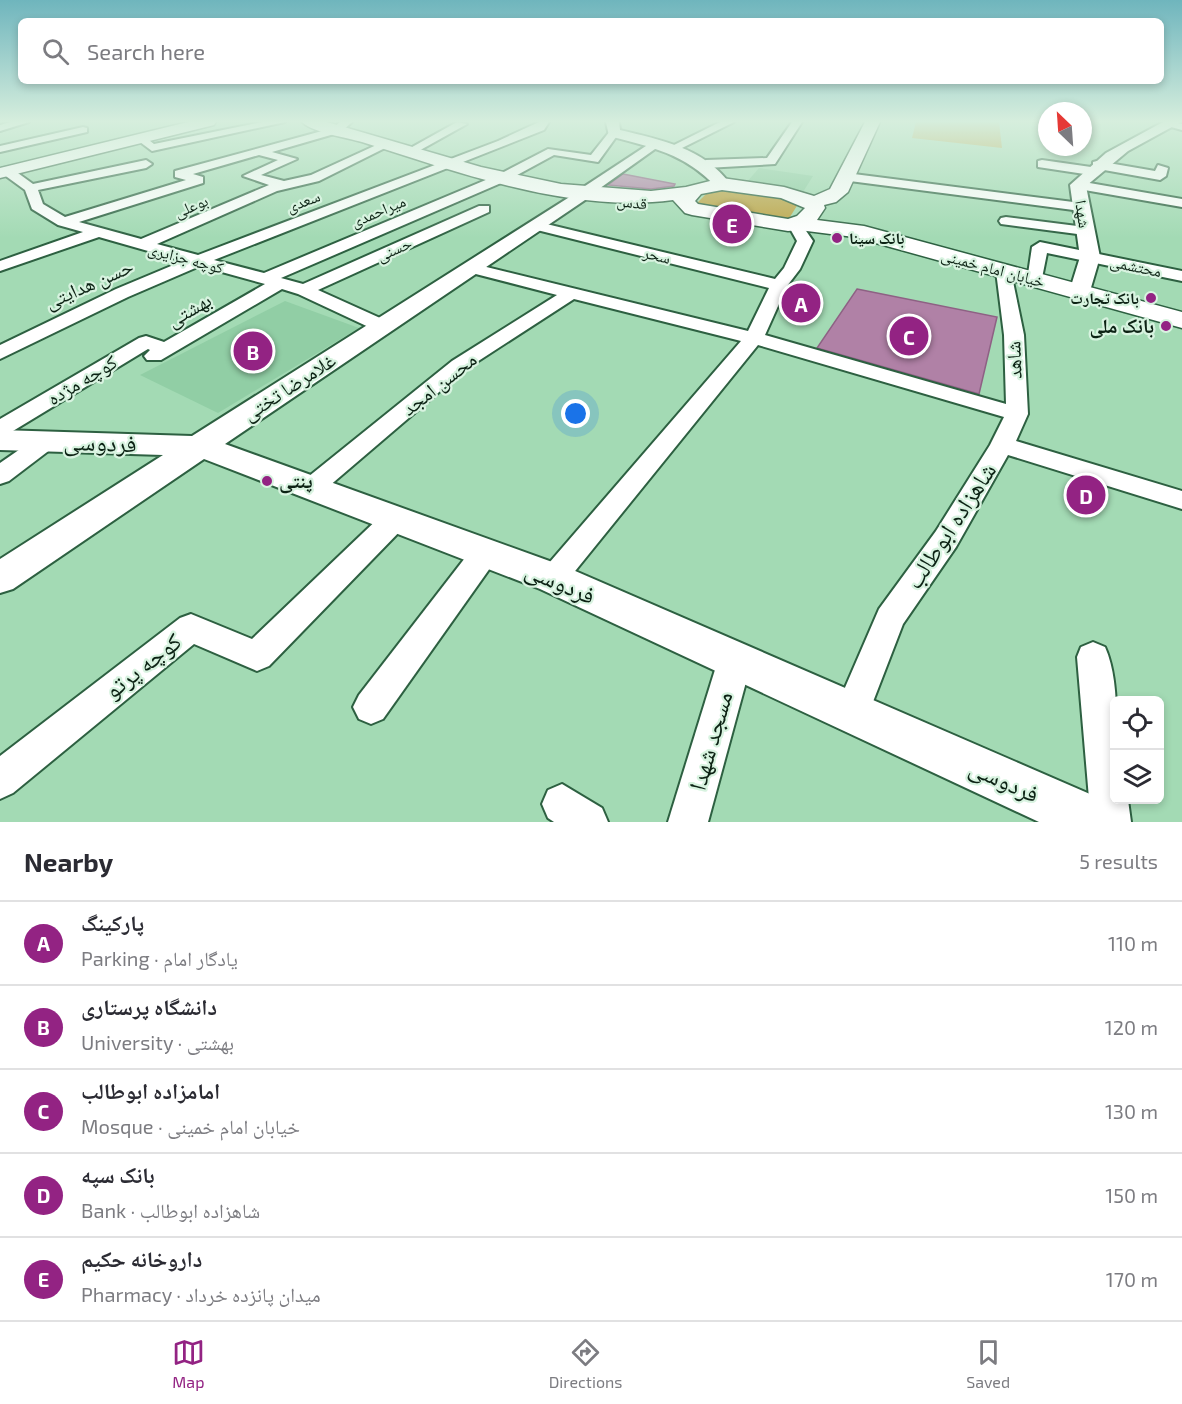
<!DOCTYPE html>
<meta charset="utf-8">
<style>
:root{--surface:#fff;--page:#f2f2f3;--text:#2b2b33;--muted:#7c7c81;--line:#e1e1e2;--accent:#932383}
body{margin:0;font-family:"Exo 2","Noto Naskh Arabic",sans-serif;background:var(--page);color:var(--text)}
.controls{position:absolute;right:18px;bottom:18px;display:grid;overflow:hidden;border-radius:9px;box-shadow:0 3px 9px #0003}
.controls button{width:54px;height:54px;display:grid;place-items:center;padding:0;border:0;border-bottom:2px solid var(--line);background:var(--surface);color:var(--text);font:30px sans-serif}
.compass{position:absolute;left:1038px;top:102px;width:54px;height:54px;border-radius:50%;background:var(--surface);box-shadow:0 3px 9px #0003;rotate:335deg}
.you{position:absolute;left:576px;top:414px;width:21px;height:21px;margin:-15px;border:4px solid #fff;border-radius:50%;background:#1a73e8;box-shadow:0 0 0 9px #1a73e833}
.badge{display:grid;place-items:center;width:39px;height:39px;border-radius:50%;background:var(--accent);color:#fff;font-size:20px;font-weight:700}
.pin{position:absolute;translate:-50% -50%;border:3px solid #fff;box-shadow:0 2px 6px #0006}
.list{margin:0;padding:0;list-style:none}
h2{display:flex;justify-content:space-between;align-items:center;height:78px;margin:0;padding:0 24px;font-size:26px}
h2 small{font-size:20px;font-weight:400;color:var(--muted)}
.list li{display:grid;grid-template-columns:39px 1fr auto;gap:18px;align-items:center;box-sizing:border-box;height:84px;padding:0 24px;border-top:2px solid var(--line)}
.list b{display:block;font-size:22px;white-space:nowrap}
.list p{margin:0;font-size:20px;white-space:nowrap;color:var(--muted)}
.list em{font-size:20px;font-style:normal;color:var(--muted)}
.icon{flex:none;width:33px;height:33px;fill:none;stroke:currentColor;stroke-width:2;stroke-linecap:round;stroke-linejoin:round}
.map{position:relative;flex:none;width:1182px;height:822px;overflow:hidden}
.search{position:absolute;background:var(--surface);box-shadow:0 3px 9px #0003;left:18px;right:18px;top:18px;height:66px;display:flex;align-items:center;gap:15px;box-sizing:border-box;padding:0 21px;border-radius:9px;color:var(--muted);font-size:22px}
.sheet{height:498px;background:var(--surface)}
nav{display:flex;justify-content:space-around;align-items:center;box-sizing:border-box;height:84px;border-top:2px solid var(--line);background:var(--surface);font-size:16px;color:var(--muted)}
nav a{display:grid;justify-items:center;gap:3px}
nav .on{color:var(--accent)}
.map>svg:first-child{display:block}
</style>
<div class="map">
<svg width="1182" height="822" viewBox="0 0 1182 822">
<rect width="100%" height="100%" fill="#a3dab4"/>
<!-- built -->
<g fill="#91cea5">
<polygon points="759,168 813,176 803,192 746,183"/>
<polygon points="285,301 359,328 218,413 140,375"/>
</g>
<!-- green -->
<g fill="#bda447">
<polygon points="916,122 999,122 1002,148 912,138"/>
<polygon points="713,187 800,201 788,220 696,204"/>
</g>
<!-- building -->
<g fill="#b081a6" stroke="#8e6184" stroke-width="1.5">
<polygon points="623,174 675,184 674,186 651,189 608,185"/>
<polygon points="857,289 997,317 979,394 817,348"/>
</g>
<g fill="none" stroke-linecap="round" stroke-linejoin="round">
<defs>
<g id="minor">
<polygon points="10,122 29,122 0,131 0,125"/>
<polygon points="262,122 285,122 152,151 136,139 145,137 154,144"/>
<path d="M340,122H352L341,132L272,152L297,159L261,175L284,181L311,175L383,142L393,144L319,181L277,191L157,244L198,255L498,141L539,122H549L544,130L214,260L264,273L500,174L548,149L591,155L610,131L619,133L598,162L554,155L508,180L281,278L303,284L479,206H489V212L318,290L389,322L391,326L389,330H375L298,294L282,289L161,360H147L144,356L150,350L148,349L8,434L0,436V419L139,338L146,336L164,342L265,284L200,266L128,297L0,359V345L116,289L183,261L99,237L0,271V261L83,232L58,225L32,209L25,190L3,174V168H11L33,184L146,160L152,164L146,168L38,190L43,204L65,217L186,180L175,177V171L333,128ZM259,155L278,160L243,176L269,185L141,239L79,222L203,183V177L193,174Z"/>
<polygon points="457,122 467,124 415,153 405,151"/>
<polygon points="720,122 734,122 678,150 668,148"/>
<polygon points="792,122 802,122 775,164 706,168 700,164 706,160 767,158"/>
<polygon points="1173,122 1182,124 1182,130 1164,125"/>
<polygon points="83,127 87,128 87,132 0,152 0,146"/>
<polygon points="652,142 662,144 589,196 579,196 579,190"/>
<polygon points="1042,160 1091,167 1097,171 1091,175 1038,167 1038,161"/>
<polygon points="1097,161 1155,171 1158,165 1168,168 1166,176 1160,180 1093,168 1093,162"/>
<polygon points="846,173 1081,203 1088,207 1081,211 842,180 840,177"/>
<polygon points="1078,181 1182,199 1182,207 1073,188 1072,185"/>
<polygon points="1006,217 1085,227 1092,231 1085,235 1001,224 999,221 1001,218"/>
<polygon points="534,221 775,279 784,268 797,241 788,225 795,221 800,222 813,241 800,269 787,286 765,335 1006,404 1004,335 996,271 1004,266 1010,267 1024,335 1028,414 1016,441 1182,491 1182,509 1008,455 956,547 903,624 864,725 852,730 840,725 834,713 879,609 936,531 990,445 1004,417 758,345 563,586 553,590 543,586 538,578 543,570 741,341 574,299 466,369 321,493 312,496 303,493 299,487 303,481 452,361 557,295 464,271 462,268 464,265 470,263 748,331 769,288 529,228 527,225"/>
<polygon points="1040,242 1182,271 1182,281 1047,253 1042,278 1030,278 1028,274 1032,247"/>
<polygon points="47,433 55,436 59,441 55,446 9,481 0,484 0,463 39,436"/>
<polygon points="395,509 405,512 409,519 405,526 269,666 257,671 194,644 13,793 0,799 0,756 180,618 191,614 252,639 385,512"/>
<polygon points="485,542 495,545 499,553 495,561 383,719 371,724 359,719 353,707 359,695 475,545"/>
<path d="M1093,642L1105,647C1123,687 1114,754 1114,800H1128L1131,822H1091L1077,657L1081,647Z"/>
<polygon points="735,645 747,649 752,660 708,822 668,822 718,660 723,649"/>
<polygon points="562,784 602,808 608,822 554,822 548,818 542,804 548,790"/>
</g>
<g id="tertiary">
<path d="M606,122H619L620,130C661,140 704,148 730,184L728,187H716C686,154 651,147 609,136Z"/>
<polygon points="1163,122 1181,122 1128,151 1086,186 1100,257 1090,291 1074,291 1071,286 1080,257 1070,185 1106,153"/>
<polygon points="579,191 585,192 587,196 585,200 225,444 566,567 1113,804 1120,822 1039,822 540,589 204,459 13,589 0,593 0,559 163,455 0,450 0,430 192,436"/>
</g>
<g id="secondary">
<polygon points="188,122 216,122 214,125 0,178 0,168"/>
<path d="M302,122H327L481,167L561,184L651,191L686,187L722,178L784,187L814,196L830,189L865,122H880L848,192L836,202L824,205L825,208L817,220L864,226L1182,312V328L854,237L799,230L788,231L692,215L685,213L673,200C572,214 457,172 362,142C348,138 311,132 302,122ZM722,190L781,198L805,208L797,216L788,219L698,204L695,201L701,194Z"/>
</g>
</defs>
<!-- minor casing -->
<use href="#minor" stroke="#2d6041" stroke-width="4"/>
<!-- tertiary casing -->
<use href="#tertiary" stroke="#2d6041" stroke-width="4"/>
<!-- secondary casing -->
<use href="#secondary" stroke="#2d6041" stroke-width="3"/>
<!-- minor -->
<use href="#minor" fill="#fff" fill-rule="evenodd"/>
<!-- tertiary -->
<use href="#tertiary" fill="#fff" fill-rule="evenodd"/>
<!-- secondary -->
<use href="#secondary" fill="#fff" fill-rule="evenodd"/>
</g>
<!-- sky -->
<linearGradient id="sky" x2="0" y2="1"><stop stop-color="#6fb5bd"/><stop offset="0.51" stop-color="#d6eedd"/><stop offset="1" stop-color="#d6eedd" stop-opacity="0"/></linearGradient>
<rect width="1182" height="238" fill="url(#sky)"/>
<!-- markers -->
<g fill="#932383" stroke="#d8f3e0" stroke-width="2">
<circle cx="837" cy="238" r="6"/>
<circle cx="1151" cy="298" r="6"/>
<circle cx="1166" cy="326" r="6"/>
<circle cx="267" cy="481" r="6"/>
</g>
<g text-anchor="middle" stroke-width="4.5" stroke-linejoin="round" paint-order="stroke">
<!-- far-street labels -->
<g font-size="16" fill="#0c2214" stroke="#d8f3e0">
<text transform="translate(303 201) rotate(-21)" y="6">سعدی</text>
<text transform="translate(632 202) rotate(6)" y="6">قدس</text>
<text transform="translate(191 206) rotate(-23)" y="6">بوعلی</text>
<text transform="translate(378 211) rotate(-23)" y="6">میراحمدی</text>
<text transform="translate(1083 214) rotate(81)" y="6">شهدا</text>
<text transform="translate(394 249) rotate(-24)" y="6">حسنی</text>
<text transform="translate(657 255) rotate(14)" y="6">سحر</text>
<text transform="translate(186 258) rotate(15)" y="6">کوچه جزایری</text>
<text transform="translate(1136 266) rotate(12)" y="6">محتشمی</text>
<text transform="translate(993 268) rotate(15)" y="6">خیابان امام خمینی</text>
</g>
<!-- far-poi labels -->
<g font-size="16" font-weight="bold" fill="#0c2214" stroke="#d8f3e0" text-anchor="start">
<text x="849" y="244">بانک سینا</text>
<text x="1139" y="304" text-anchor="end">بانک تجارت</text>
</g>
<!-- street labels -->
<g font-size="20" fill="#0c2214" stroke="#d8f3e0">
<text transform="translate(89 284) rotate(-24)" y="7">حسن هدایتی</text>
<text transform="translate(189 310) rotate(-30)" y="7">بهشتی</text>
<text transform="translate(1014 360) rotate(-92)" y="7">شاهد</text>
<text transform="translate(82 380) rotate(-31)" y="7">کوچه مژده</text>
<text transform="translate(439 384) rotate(-38)" y="7">محسن امجد</text>
<text transform="translate(289 387) rotate(-33)" y="7">غلامرضا تختی</text>
</g>
<!-- poi labels -->
<g font-size="20" font-weight="bold" fill="#0c2214" stroke="#d8f3e0" text-anchor="end">
<text x="1154" y="333">بانک ملی</text>
<text x="279" y="488" text-anchor="start">پنتی</text>
</g>
<!-- near-street labels -->
<g font-size="24" fill="#0c2214" stroke="#d8f3e0">
<text transform="translate(100 443) rotate(2)" y="8">فردوسی</text>
<text transform="translate(951 526) rotate(-57)" y="8">شاهزاده ابوطالب</text>
<text transform="translate(560 583) rotate(23)" y="8">فردوسی</text>
<text transform="translate(143 666) rotate(-38)" y="8">کوچه پرتو</text>
<text transform="translate(711 741) rotate(-74)" y="8">مسجد شهدا</text>
<text transform="translate(1004 781) rotate(24)" y="8">فردوسی</text>
</g>
</g>
</svg>
<div class="controls">
<button><svg class="icon" aria-label="locate" viewBox="0 0 24 24"><circle cx="12" cy="12" r="6"/><path d="M12 2v4M12 18v4M2 12h4M18 12h4"/></svg></button>
<button><svg class="icon" aria-label="layers" viewBox="0 0 24 24"><path d="M12 4l9 5-9 5-9-5zM3 14l9 5 9-5"/></svg></button>
</div>
<svg class="compass" viewBox="-18 -18 36 36"><path d="M0-13l5 13h-10z" fill="#e53935"/><path d="M0 13l5-13h-10z" fill="#7c7c81"/></svg>
<div class="you"></div>
<div class="pin badge" style="left:801px;top:303px">A</div>
<div class="pin badge" style="left:253px;top:351px">B</div>
<div class="pin badge" style="left:909px;top:336px">C</div>
<div class="pin badge" style="left:1086px;top:495px">D</div>
<div class="pin badge" style="left:732px;top:224px">E</div>
<div class="search"><svg class="icon" aria-label="search" viewBox="0 0 24 24"><circle cx="10" cy="10" r="6"/><path d="M15 15l6 6"/></svg>Search here</div>
</div>
<section class="sheet">
<h2>Nearby<small>5 results</small></h2>
<ul class="list">
<li><span class="badge">A</span><div><b>پارکینگ</b><p>Parking · یادگار امام</p></div><em>110 m</em></li>
<li><span class="badge">B</span><div><b>دانشگاه پرستاری</b><p>University · بهشتی</p></div><em>120 m</em></li>
<li><span class="badge">C</span><div><b>امامزاده ابوطالب</b><p>Mosque · خیابان امام خمینی</p></div><em>130 m</em></li>
<li><span class="badge">D</span><div><b>بانک سپه</b><p>Bank · شاهزاده ابوطالب</p></div><em>150 m</em></li>
<li><span class="badge">E</span><div><b>داروخانه حکیم</b><p>Pharmacy · میدان پانزده خرداد</p></div><em>170 m</em></li>
</ul>
</section>
<nav>
<a class="on"><svg class="icon" aria-label="map" viewBox="0 0 24 24"><path d="M3 6l6-2 6 2 6-2v14l-6 2-6-2-6 2zM9 4v14M15 6v14"/></svg>Map</a>
<a><svg class="icon" aria-label="directions" viewBox="0 0 24 24"><path d="M12 3l9 9-9 9-9-9zM9 14v-3h6M13 9l2 2-2 2"/></svg>Directions</a>
<a><svg class="icon" aria-label="saved" viewBox="0 0 24 24"><path d="M7 4h10v16l-5-4-5 4z"/></svg>Saved</a>
</nav>
